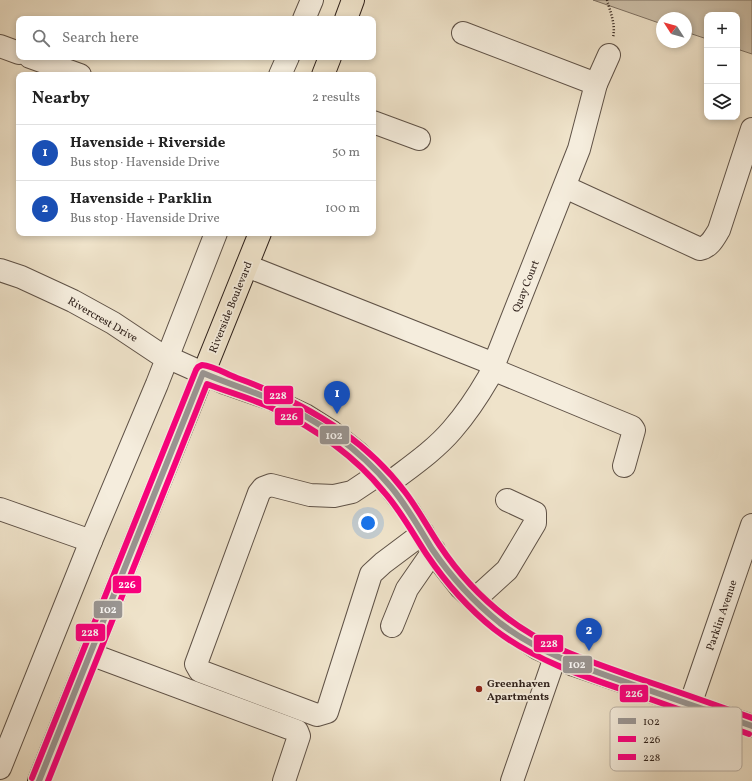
<!DOCTYPE html>
<meta charset="utf-8">
<style>
:root{--surface:#fff;--page:#f2f2f2;--text:#222;--muted:#767676;--line:#e0e0e0;--accent:#8f2418}
body{margin:0;font-family:Vollkorn,serif;background:var(--page);color:var(--text)}
.controls{position:absolute;right:12px;top:12px;display:grid;overflow:hidden;border-radius:8px;box-shadow:0 2px 6px #0003}
.controls button{width:36px;height:36px;display:grid;place-items:center;padding:0;border:0;border-bottom:1px solid var(--line);background:var(--surface);color:var(--text);font:20px sans-serif}
.compass{position:absolute;left:656px;top:12px;width:36px;height:36px;border-radius:50%;background:var(--surface);box-shadow:0 2px 6px #0003;rotate:306deg}
.you{position:absolute;left:368px;top:523px;width:14px;height:14px;margin:-10px;border:3px solid #fff;border-radius:50%;background:#1a73e8;box-shadow:0 0 0 6px #1a73e833}
.badge{display:grid;place-items:center;width:26px;height:26px;border-radius:50%;background:var(--accent);color:#fff;font-size:13px;font-weight:700}
.pin{position:absolute;translate:-50% -33px;filter:drop-shadow(0 1px 2px #0008)}
.pin::after{content:'';position:absolute;top:21px;width:14px;height:12px;background:inherit;clip-path:polygon(0 0,100% 0,50% 100%)}
.list{margin:0;padding:0;list-style:none}
h2{display:flex;justify-content:space-between;align-items:center;height:52px;margin:0;padding:0 16px;font-size:17px}
h2 small{font-size:13px;font-weight:400;color:var(--muted)}
.list li{display:grid;grid-template-columns:26px 1fr auto;gap:12px;align-items:center;box-sizing:border-box;height:56px;padding:0 16px;border-top:1px solid var(--line)}
.list b{display:block;font-size:15px;white-space:nowrap}
.list p{margin:0;font-size:13px;white-space:nowrap;color:var(--muted)}
.list em{font-size:13px;font-style:normal;color:var(--muted)}
.icon{flex:none;width:22px;height:22px;fill:none;stroke:currentColor;stroke-width:2;stroke-linecap:round;stroke-linejoin:round}
.map{position:relative;flex:none;width:752px;height:781px;overflow:hidden}
.search{position:absolute;background:var(--surface);box-shadow:0 2px 6px #0003;left:16px;top:16px;width:360px;height:44px;display:flex;align-items:center;gap:10px;box-sizing:border-box;padding:0 14px;border-radius:8px;color:var(--muted);font-size:15px}
.panel{position:absolute;background:var(--surface);box-shadow:0 2px 6px #0003;left:16px;top:72px;width:360px;height:164px;border-radius:8px}
.map>svg:first-child{display:block}
</style>
<div class="map">
<svg width="752" height="781" viewBox="0 0 752 781">
<rect width="100%" height="100%" fill="#efe3ca"/>
<filter id="stains"><feTurbulence type="fractalNoise" baseFrequency=".005" numOctaves="4"/><feColorMatrix values="0 0 0 0 .2 0 0 0 0 .09 0 0 0 0 .02 0 0 0 .5 -.17"/></filter>
<radialGradient id="worn" r=".72"><stop offset=".6" stop-color="#630" stop-opacity="0"/><stop offset="1" stop-color="#630" stop-opacity=".3"/></radialGradient>
<!-- green -->
<polygon fill="#cec2ac" stroke="#7e7264" points="593,0 752,0 752,54 737,49 737,15 707,15 707,39 686,32 686,18 662,18 662,24"/>
<g fill="none" stroke-linecap="round" stroke-linejoin="round">
<defs>
<g id="minor">
<polyline points="304,19 312,0"/>
<polyline points="463,33 596,84"/>
<polyline points="0,46 19,53"/>
<polyline points="30,57 80,75"/>
<polyline points="280,75 288,57"/>
<polyline points="373,122 419,139"/>
<path d="M565,187L700,249C710,247 714,238 719,230L752,129"/>
<polyline points="247,266 494,364"/>
<polyline points="0,270 21,277 73,301 113,323 158,353 225,383 271,399 305,415 332,432 357,452 383,478 409,511 439,560 461,588 487,612 511,631 537,648 574,665 752,726"/>
<polyline points="492,369 632,427 634,430 624,466"/>
<polyline points="379,474 352,492 334,496 310,495 271,485 263,488 259,493 196,664 200,671 317,715 327,712 371,574 383,563 423,533"/>
<path d="M388,484C410,467 434,451 452,430C466,414 478,396 489,377L579,149L596,84L609,55"/>
<polyline points="0,509 91,541"/>
<polyline points="474,600 507,570 535,523 535,513 507,500"/>
<polyline points="392,626 407,589 434,550"/>
<polyline points="90,654 297,731 299,736 284,781"/>
<polyline points="690,705 752,525"/>
<polyline points="0,768 91,541 157,384 216,233"/>
<polyline points="512,781 555,657"/>
</g>
<g id="major">
<polyline points="346,19 353,0"/>
<polyline points="323,75 330,57"/>
<polyline points="39,781 260,233"/>
</g>
</defs>
<!-- minor casing -->
<use href="#minor" stroke="#5f5247" stroke-width="24"/>
<!-- major casing -->
<use href="#major" stroke="#2f211b" stroke-width="24"/>
<!-- path -->
<path stroke="#2f211b" stroke-width="2.5" stroke-dasharray="1 2" stroke-linecap="butt" d="M607,0C610,11 616,25 613,37"/>
<!-- minor -->
<use href="#minor" stroke="#f5eddd" stroke-width="22"/>
<!-- major -->
<use href="#major" stroke="#efe3ca" stroke-width="22"/>
<defs>
<path id="bus-1" d="M39,781L203,373C226,383 250,390 272,400C317,419 359,449 391,487C407,506 419,528 432,549C451,577 474,602 500,623C539,653 585,668 631,684C671,698 712,712 752,726"/>
<path id="bus-2" d="M48,781L207,384C228,392 249,398 270,407C313,427 354,455 384,492C401,511 413,534 427,555C446,583 468,608 494,629C534,660 582,676 630,692C670,706 709,720 749,734"/>
<path id="bus-3" d="M32,778L196,370L198,367L202,365C214,366 226,374 237,378C301,401 363,436 405,492C418,509 428,528 440,546C458,573 480,597 506,617C544,647 589,661 634,677C673,690 713,704 752,718"/>
</defs>
<!-- bus-1 casing -->
<use href="#bus-1" stroke="#f5eddd" stroke-width="9"/>
<!-- bus-2 casing -->
<use href="#bus-2" stroke="#f5eddd" stroke-width="9"/>
<!-- bus-3 casing -->
<use href="#bus-3" stroke="#f5eddd" stroke-width="9"/>
<!-- bus-1 -->
<use href="#bus-1" stroke="#9a9694" stroke-width="6"/>
<!-- bus-2 -->
<use href="#bus-2" stroke="#fa007d" stroke-width="6"/>
<!-- bus-3 -->
<use href="#bus-3" stroke="#fa007d" stroke-width="6"/>
</g>
<!-- markers -->
<circle fill="#8f2418" stroke="#f5eddd" stroke-width="1.5" cx="479" cy="689" r="4"/>
<g text-anchor="middle" stroke-width="3.5" stroke-linejoin="round" paint-order="stroke">
<!-- street labels -->
<g font-size="11" fill="#2f211b" stroke="#f5eddd">
<text transform="translate(525 286) rotate(-68)" y="4">Quay Court</text>
<text transform="translate(230 307) rotate(-68)" y="4">Riverside Boulevard</text>
<text transform="translate(103 319) rotate(30)" y="4">Rivercrest Drive</text>
<text transform="translate(721 615) rotate(-71)" y="4">Parklin Avenue</text>
</g>
<!-- poi labels -->
<g font-size="11" font-weight="bold" fill="#2f211b" stroke="#f5eddd" text-anchor="start">
<text x="487" y="687">Greenhaven<tspan x="487" dy="13">Apartments</tspan></text>
</g>
</g>
<!-- legend -->
<rect x="610" y="707" width="132" height="64" rx="6" fill="#f5eddd" stroke="#bab0a3" stroke-width="1"/>
<rect x="618" y="718" width="18" height="6" fill="#9a9694"/>
<rect x="618" y="736" width="18" height="6" fill="#fa007d"/>
<rect x="618" y="754" width="18" height="6" fill="#fa007d"/>
<g font-size="11" fill="#2f211b">
<text x="643" y="725">102</text>
<text x="643" y="743">226</text>
<text x="643" y="761">228</text>
</g>
<g stroke="#f5eddd" stroke-width="1.5">
<rect x="263" y="385" width="31" height="20" rx="4" fill="#fa007d"/>
<rect x="274" y="407" width="30" height="19" rx="4" fill="#fa007d"/>
<rect x="319" y="425" width="31" height="20" rx="4" fill="#9a9694"/>
<rect x="112" y="575" width="30" height="19" rx="4" fill="#fa007d"/>
<rect x="93" y="600" width="30" height="19" rx="4" fill="#9a9694"/>
<rect x="75" y="623" width="31" height="19" rx="4" fill="#fa007d"/>
<rect x="533" y="634" width="31" height="19" rx="4" fill="#fa007d"/>
<rect x="562" y="655" width="31" height="19" rx="4" fill="#9a9694"/>
<rect x="619" y="684" width="30" height="19" rx="4" fill="#fa007d"/>
</g>
<g font-size="11" text-anchor="middle" font-weight="bold" fill="#fff">
<text x="278" y="399">228</text>
<text x="289" y="420">226</text>
<text x="334" y="439">102</text>
<text x="127" y="588">226</text>
<text x="108" y="613">102</text>
<text x="90" y="636">228</text>
<text x="549" y="647">228</text>
<text x="577" y="668">102</text>
<text x="634" y="697">226</text>
</g>
<rect width="100%" height="100%" filter="url(#stains)"/>
<rect width="100%" height="100%" fill="url(#worn)"/>
</svg>
<div class="controls">
<button>+</button>
<button>−</button>
<button><svg class="icon" aria-label="layers" viewBox="0 0 24 24"><path d="M12 4l9 5-9 5-9-5zM3 14l9 5 9-5"/></svg></button>
</div>
<svg class="compass" viewBox="-18 -18 36 36"><path d="M0-13l5 13h-10z" fill="#e53935"/><path d="M0 13l5-13h-10z" fill="#767676"/></svg>
<div class="you"></div>
<div class="pin badge" style="left:337px;top:414px;background:#1a4fb4">1</div>
<div class="pin badge" style="left:589px;top:651px;background:#1a4fb4">2</div>
<div class="search"><svg class="icon" aria-label="search" viewBox="0 0 24 24"><circle cx="10" cy="10" r="6"/><path d="M15 15l6 6"/></svg>Search here</div>
<section class="panel">
<h2>Nearby<small>2 results</small></h2>
<ul class="list">
<li><span class="badge" style="background:#1a4fb4">1</span><div><b>Havenside + Riverside</b><p>Bus stop · Havenside Drive</p></div><em>50 m</em></li>
<li><span class="badge" style="background:#1a4fb4">2</span><div><b>Havenside + Parklin</b><p>Bus stop · Havenside Drive</p></div><em>100 m</em></li>
</ul>
</section>
</div>
